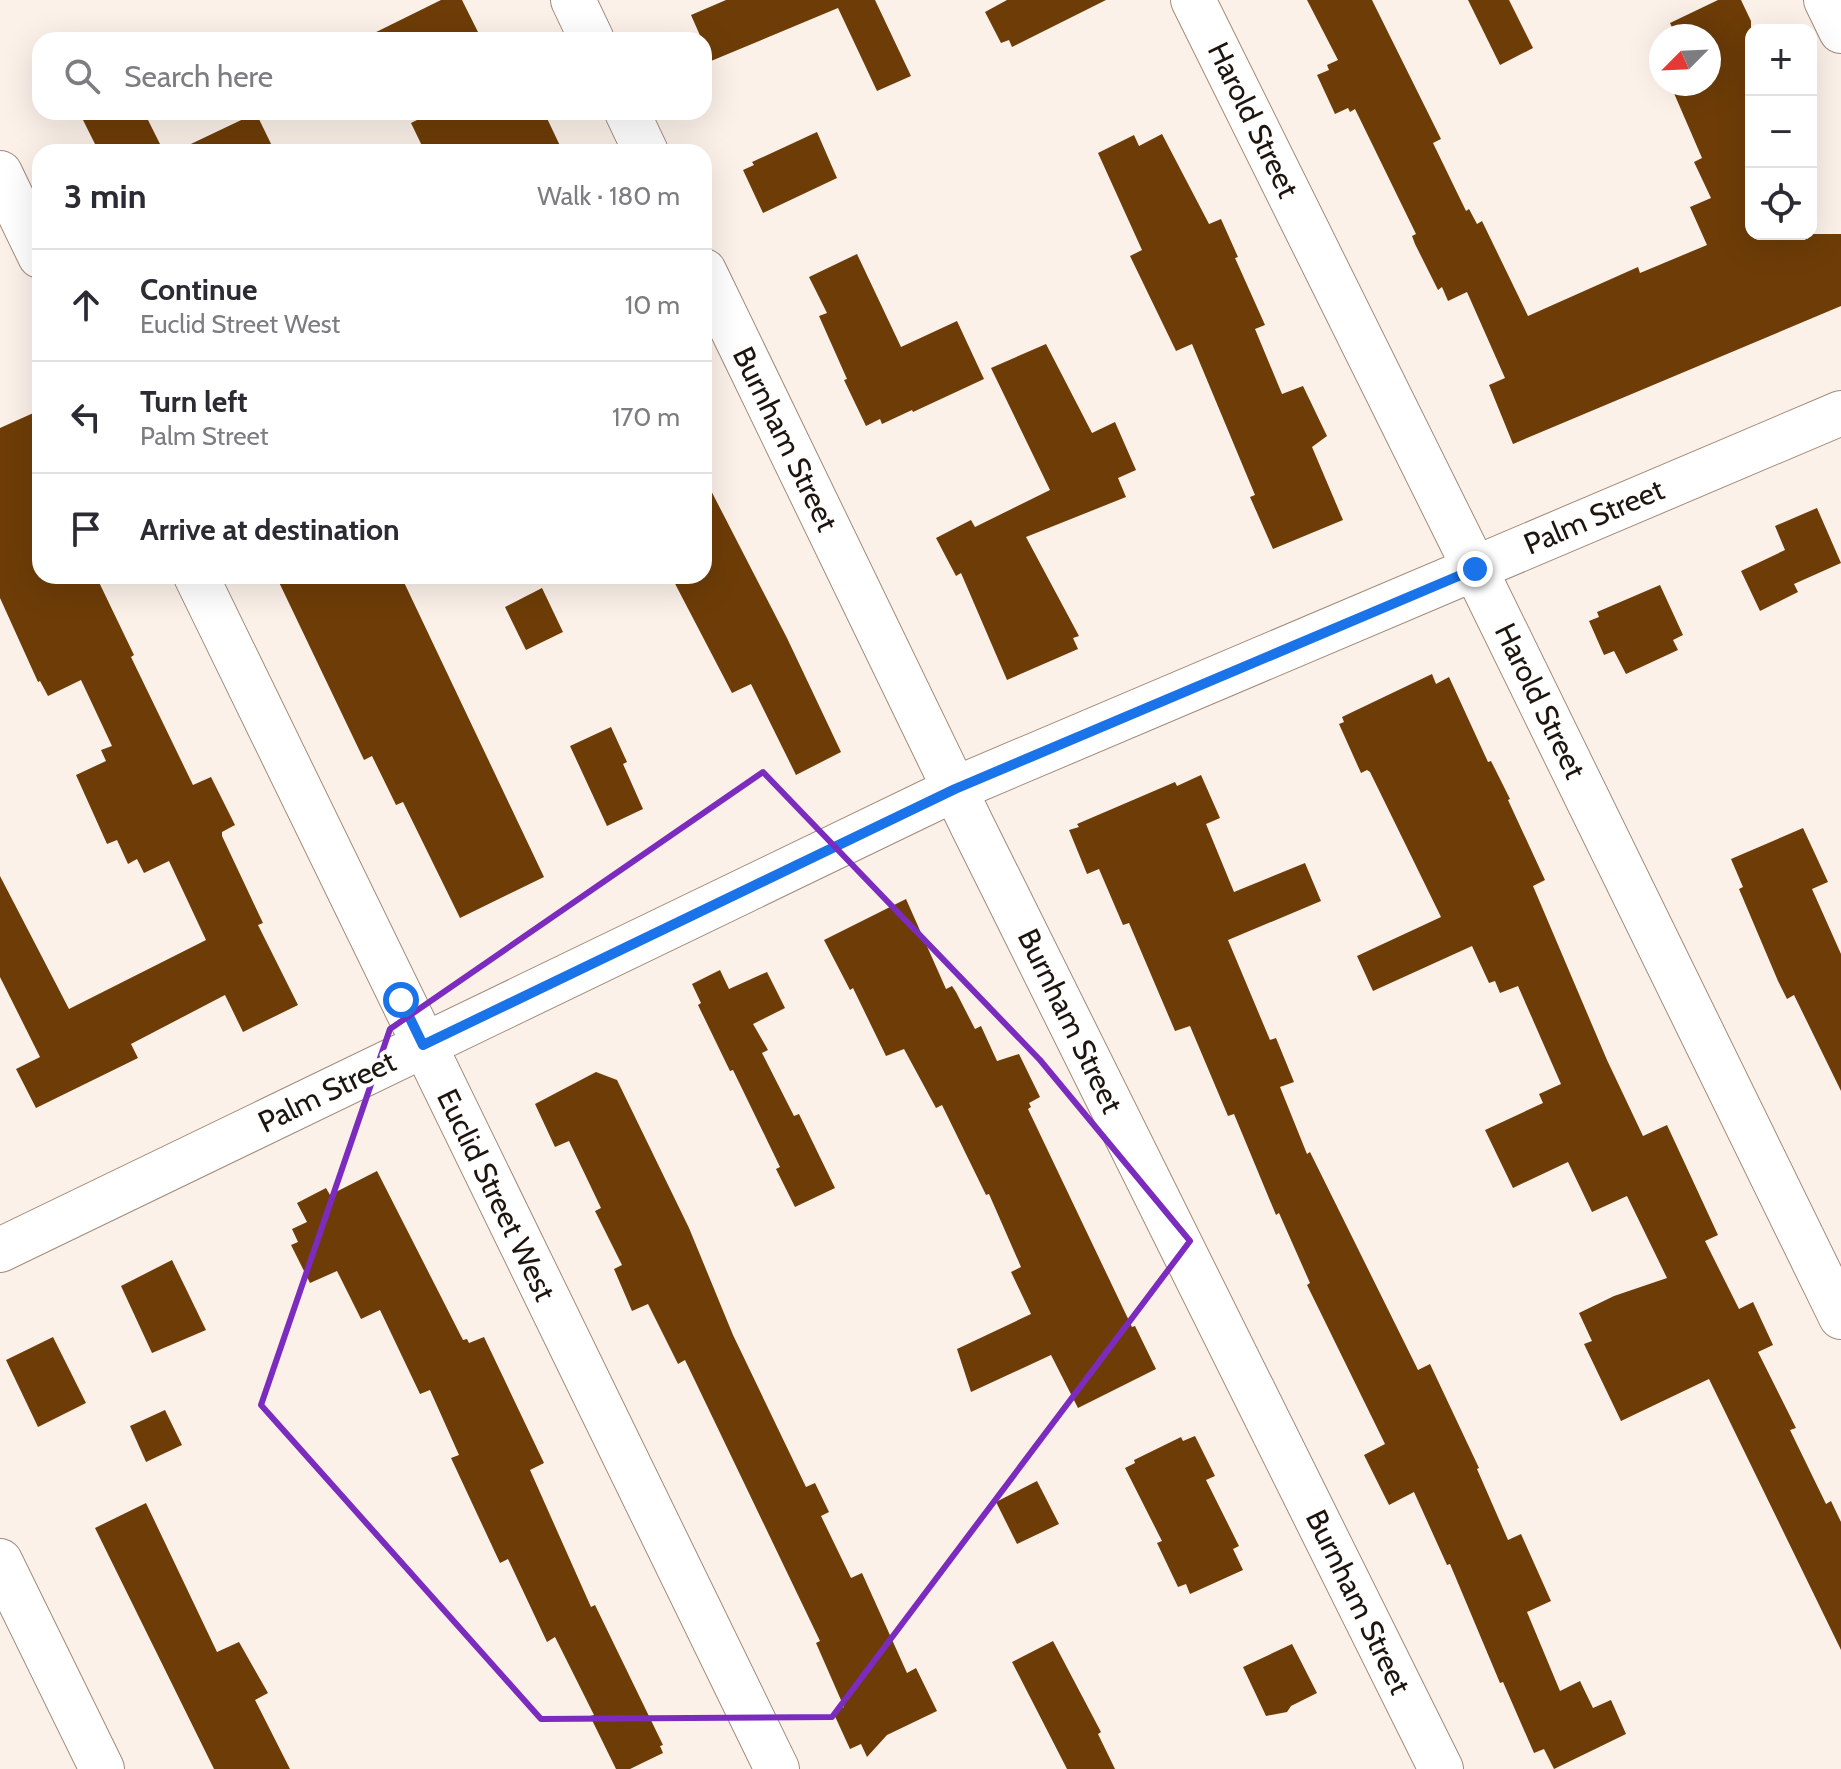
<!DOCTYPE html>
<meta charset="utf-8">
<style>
:root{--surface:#fff;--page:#f2f2f3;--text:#2b2b33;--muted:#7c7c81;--line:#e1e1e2}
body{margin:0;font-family:Cabin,sans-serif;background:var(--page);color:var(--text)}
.controls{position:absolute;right:24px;top:24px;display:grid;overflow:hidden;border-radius:16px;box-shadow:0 8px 32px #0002}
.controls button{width:72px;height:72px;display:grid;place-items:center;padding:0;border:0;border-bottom:2px solid var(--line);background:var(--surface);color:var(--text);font:40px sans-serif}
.compass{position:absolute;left:1649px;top:24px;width:72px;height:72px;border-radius:50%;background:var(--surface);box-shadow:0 8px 32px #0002;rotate:246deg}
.stop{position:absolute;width:24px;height:24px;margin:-18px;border:6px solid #1a73e8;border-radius:50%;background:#fff}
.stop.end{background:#1a73e8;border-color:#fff;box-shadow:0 2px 8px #0008}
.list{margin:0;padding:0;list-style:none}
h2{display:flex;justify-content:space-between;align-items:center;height:104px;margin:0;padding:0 32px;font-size:34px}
h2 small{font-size:26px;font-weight:400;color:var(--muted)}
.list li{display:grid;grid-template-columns:52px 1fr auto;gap:24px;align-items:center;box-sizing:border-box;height:112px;padding:0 32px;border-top:2px solid var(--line)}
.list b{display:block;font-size:30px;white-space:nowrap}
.list p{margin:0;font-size:26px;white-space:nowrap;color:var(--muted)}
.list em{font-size:26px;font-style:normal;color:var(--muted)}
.icon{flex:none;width:44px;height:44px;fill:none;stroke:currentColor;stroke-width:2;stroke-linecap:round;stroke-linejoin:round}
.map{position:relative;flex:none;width:1841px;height:1769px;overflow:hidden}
.search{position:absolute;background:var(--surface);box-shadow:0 8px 32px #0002;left:32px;top:32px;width:680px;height:88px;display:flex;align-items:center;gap:20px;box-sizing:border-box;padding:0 28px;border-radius:24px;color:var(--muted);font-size:30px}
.panel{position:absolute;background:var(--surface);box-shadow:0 8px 32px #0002;left:32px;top:144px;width:680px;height:440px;border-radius:24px}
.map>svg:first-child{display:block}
</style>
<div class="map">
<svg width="1841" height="1769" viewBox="0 0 1841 1769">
<rect width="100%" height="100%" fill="#fbf1e9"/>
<!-- building -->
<g fill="#6e3d07">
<polygon points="441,0 462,0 482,40 360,40"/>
<polygon points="726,0 875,0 911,76 877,91 838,8 711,61 704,40 702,40 691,15"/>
<polygon points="1007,0 1106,0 1012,47 1009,40 1001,43 985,12"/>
<polygon points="1307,0 1372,0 1441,139 1433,143 1466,211 1469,209 1477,224 1482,221 1528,316 1638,267 1640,273 1707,245 1690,207 1711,198 1694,162 1702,158 1670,84 1709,84 1709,36 1676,36 1670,23 1718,0 1741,0 1751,21 1751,234 1841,234 1841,306 1513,444 1489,385 1505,378 1467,292 1448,301 1442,287 1438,290 1415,244 1412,236 1416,234 1355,109 1350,112 1348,108 1335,114 1317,75 1329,70 1327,65 1338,60"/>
<polygon points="1468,0 1509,0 1533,48 1500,65"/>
<polygon points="79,112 144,112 164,152 99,152"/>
<polygon points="433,112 544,112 563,152 425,152 411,123"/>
<polygon points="256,113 275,152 174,152"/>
<polygon points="817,132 837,178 763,213 743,170 754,165 752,162"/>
<polygon points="1162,134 1209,224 1221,219 1238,257 1235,258 1265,325 1255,329 1282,394 1303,386 1327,436 1312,447 1343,520 1273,549 1250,497 1255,495 1192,344 1176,351 1130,256 1142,250 1098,153 1134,135 1139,146"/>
<polygon points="857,254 901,347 957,321 984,379 913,412 912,410 882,424 880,419 866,426 844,380 847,379 819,316 827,313 809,277"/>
<polygon points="1046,344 1092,433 1115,422 1136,470 1118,478 1126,497 1026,537 1079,636 1073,638 1078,649 1007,680 961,573 956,576 936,538 971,520 975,527 1050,490 991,368"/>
<polygon points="40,410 40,576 96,576 134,655 131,657 193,785 211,777 235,825 222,832 222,836 263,923 258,925 298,1005 243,1032 225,995 131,1044 138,1058 36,1108 16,1069 40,1057 0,977 0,876 69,1009 206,940 169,861 144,873 137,859 128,864 117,840 107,844 76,775 106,761 101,750 112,746 81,680 48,696 40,681 38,682 0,598 0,428"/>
<polygon points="704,477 787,638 841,752 796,775 751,684 732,693 671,576 704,576"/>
<polygon points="1817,508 1841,563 1794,584 1798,592 1760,611 1741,571 1785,550 1775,526"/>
<polygon points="276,576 401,576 544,877 460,918 403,802 396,805 372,756 364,760"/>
<polygon points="1660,585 1683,635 1673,640 1678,650 1626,674 1614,651 1604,655 1589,621 1599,617 1597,612"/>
<polygon points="542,588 563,632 526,650 505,607"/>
<polygon points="1432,674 1436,684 1449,677 1488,762 1491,761 1510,799 1508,800 1545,880 1533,886 1607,1060 1643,1136 1667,1125 1718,1235 1705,1241 1739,1309 1753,1302 1773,1345 1758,1352 1796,1428 1790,1430 1826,1504 1831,1501 1841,1522 1841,1650 1709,1379 1621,1421 1584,1344 1592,1341 1579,1313 1614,1296 1667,1278 1627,1196 1592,1212 1568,1162 1513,1188 1485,1130 1543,1103 1539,1094 1561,1084 1518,986 1500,993 1495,981 1489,983 1472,946 1373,991 1357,956 1441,917 1370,772 1367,770 1361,773 1339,724 1344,722 1342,717"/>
<polygon points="611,727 627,762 623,764 643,809 607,826 570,746"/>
<polygon points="1201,775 1220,818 1206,824 1234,892 1305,863 1321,901 1228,940 1270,1040 1276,1038 1294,1082 1280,1087 1307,1154 1310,1152 1418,1370 1430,1364 1479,1468 1477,1469 1508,1540 1521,1534 1551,1601 1527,1612 1560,1691 1580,1681 1593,1708 1611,1700 1626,1734 1554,1769 1544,1749 1534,1753 1503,1682 1500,1683 1450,1564 1447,1565 1414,1492 1389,1505 1364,1455 1385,1444 1307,1285 1310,1283 1279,1213 1276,1215 1234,1114 1228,1116 1190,1026 1175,1031 1129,923 1123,925 1099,869 1087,874 1069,830 1079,827 1077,824 1175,782 1177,786"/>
<polygon points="1803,828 1828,882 1812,889 1841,954 1841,1091 1794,995 1787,999 1778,981 1739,889 1743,887 1731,859"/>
<polygon points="906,899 946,989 952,986 956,992 975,1029 981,1026 997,1061 1019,1054 1040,1097 1029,1103 1031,1107 1028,1109 1132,1327 1135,1326 1156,1369 1078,1408 1051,1355 971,1392 957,1349 1031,1314 1011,1272 1021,1267 989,1194 986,1195 942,1105 936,1108 904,1049 886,1056 853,988 850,990 824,940"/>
<polygon points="720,970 729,989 767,972 785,1008 753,1024 768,1050 762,1053 794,1116 799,1114 835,1188 795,1207 776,1169 780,1167 733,1070 730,1071 698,1005 701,1003 692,984"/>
<polygon points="596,1072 617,1080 689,1228 733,1335 806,1487 815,1483 829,1512 821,1516 851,1578 862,1573 907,1673 916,1668 937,1711 887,1735 867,1757 861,1744 850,1749 833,1712 844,1707 816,1643 820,1641 685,1360 678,1364 648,1304 632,1311 614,1269 622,1265 595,1211 601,1208 569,1141 555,1147 535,1104"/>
<polygon points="377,1171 463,1340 467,1339 469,1343 484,1337 544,1463 530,1470 591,1607 595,1605 663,1745 660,1746 663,1753 630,1769 616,1769 590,1716 594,1715 555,1637 547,1642 508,1559 500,1563 451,1458 459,1455 430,1390 420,1394 380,1310 361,1319 337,1271 310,1283 291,1245 298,1242 292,1229 307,1222 297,1203 326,1188 330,1195"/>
<polygon points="172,1260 206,1330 152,1353 121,1286"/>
<polygon points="53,1337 86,1403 38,1427 6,1360"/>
<polygon points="165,1410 182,1445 146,1462 130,1426"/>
<polygon points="1195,1436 1215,1476 1206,1480 1239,1546 1233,1549 1243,1570 1190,1594 1186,1584 1178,1587 1157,1543 1162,1541 1125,1468 1135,1463 1134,1460 1181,1437 1183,1441"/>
<polygon points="1037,1481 1059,1524 1017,1544 996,1502"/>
<polygon points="146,1503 217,1652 239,1642 268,1693 255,1700 290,1769 214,1769 95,1528"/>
<polygon points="1053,1641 1101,1732 1098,1734 1115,1769 1067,1769 1012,1662"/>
<polygon points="1292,1644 1317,1693 1291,1706 1287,1712 1266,1716 1243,1667"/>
</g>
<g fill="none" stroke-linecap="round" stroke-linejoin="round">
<defs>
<g id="street">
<polyline points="573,0 592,40"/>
<polyline points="1193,0 1475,569 1841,1317"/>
<polyline points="1826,0 1841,31"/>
<polyline points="627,112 646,152"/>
<polyline points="0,173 40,256"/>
<polyline points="704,271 972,825 1441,1769"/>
<polyline points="196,576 777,1769"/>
<polyline points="0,1250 955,789 1841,413"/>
<polyline points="0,1561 102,1769"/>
</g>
</defs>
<!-- street casing -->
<use href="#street" stroke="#a28b79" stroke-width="46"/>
<!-- street -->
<use href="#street" stroke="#fff" stroke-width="44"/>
</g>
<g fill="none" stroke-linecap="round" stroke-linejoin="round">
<!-- route -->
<polyline stroke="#1a73e8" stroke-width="10" points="401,1000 423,1045 955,789 1475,569"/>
</g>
<!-- marked area -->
<path fill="none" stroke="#7b2cbf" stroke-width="6" stroke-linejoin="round" d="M763,772L1040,1060L1190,1241L832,1717L541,1719L261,1405L390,1029Z"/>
<g text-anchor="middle" stroke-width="8" stroke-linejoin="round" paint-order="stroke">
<!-- street labels -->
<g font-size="30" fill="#1e150f" stroke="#fff">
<text transform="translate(1253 120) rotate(64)" y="10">Harold Street</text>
<text transform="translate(785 439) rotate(64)" y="10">Burnham Street</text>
<text transform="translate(1594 517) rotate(-23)" y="10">Palm Street</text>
<text transform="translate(1540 701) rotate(64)" y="10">Harold Street</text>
<text transform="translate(1070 1021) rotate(64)" y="10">Burnham Street</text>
<text transform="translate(327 1092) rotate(-26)" y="10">Palm Street</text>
<text transform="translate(496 1195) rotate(64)" y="10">Euclid Street West</text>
<text transform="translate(1358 1602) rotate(64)" y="10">Burnham Street</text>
</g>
</g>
</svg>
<div class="controls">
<button>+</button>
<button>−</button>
<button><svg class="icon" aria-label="locate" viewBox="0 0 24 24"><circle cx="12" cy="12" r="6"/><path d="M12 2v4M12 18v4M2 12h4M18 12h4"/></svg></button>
</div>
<svg class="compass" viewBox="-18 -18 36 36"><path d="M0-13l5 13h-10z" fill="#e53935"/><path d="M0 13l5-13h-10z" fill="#7c7c81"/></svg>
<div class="stop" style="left:401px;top:1000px"></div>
<div class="stop end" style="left:1475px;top:569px"></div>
<div class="search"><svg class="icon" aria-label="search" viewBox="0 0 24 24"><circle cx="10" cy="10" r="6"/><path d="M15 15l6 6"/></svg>Search here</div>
<section class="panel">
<h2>3 min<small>Walk · 180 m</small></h2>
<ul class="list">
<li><svg class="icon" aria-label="ahead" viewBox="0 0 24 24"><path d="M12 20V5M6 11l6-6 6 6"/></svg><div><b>Continue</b><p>Euclid Street West</p></div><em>10 m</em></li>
<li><svg class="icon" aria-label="left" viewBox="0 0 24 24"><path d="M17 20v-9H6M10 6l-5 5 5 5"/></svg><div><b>Turn left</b><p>Palm Street</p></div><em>170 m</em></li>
<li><svg class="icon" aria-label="arrive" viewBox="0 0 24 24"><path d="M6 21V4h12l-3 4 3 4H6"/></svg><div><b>Arrive at destination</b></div></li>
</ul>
</section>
</div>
